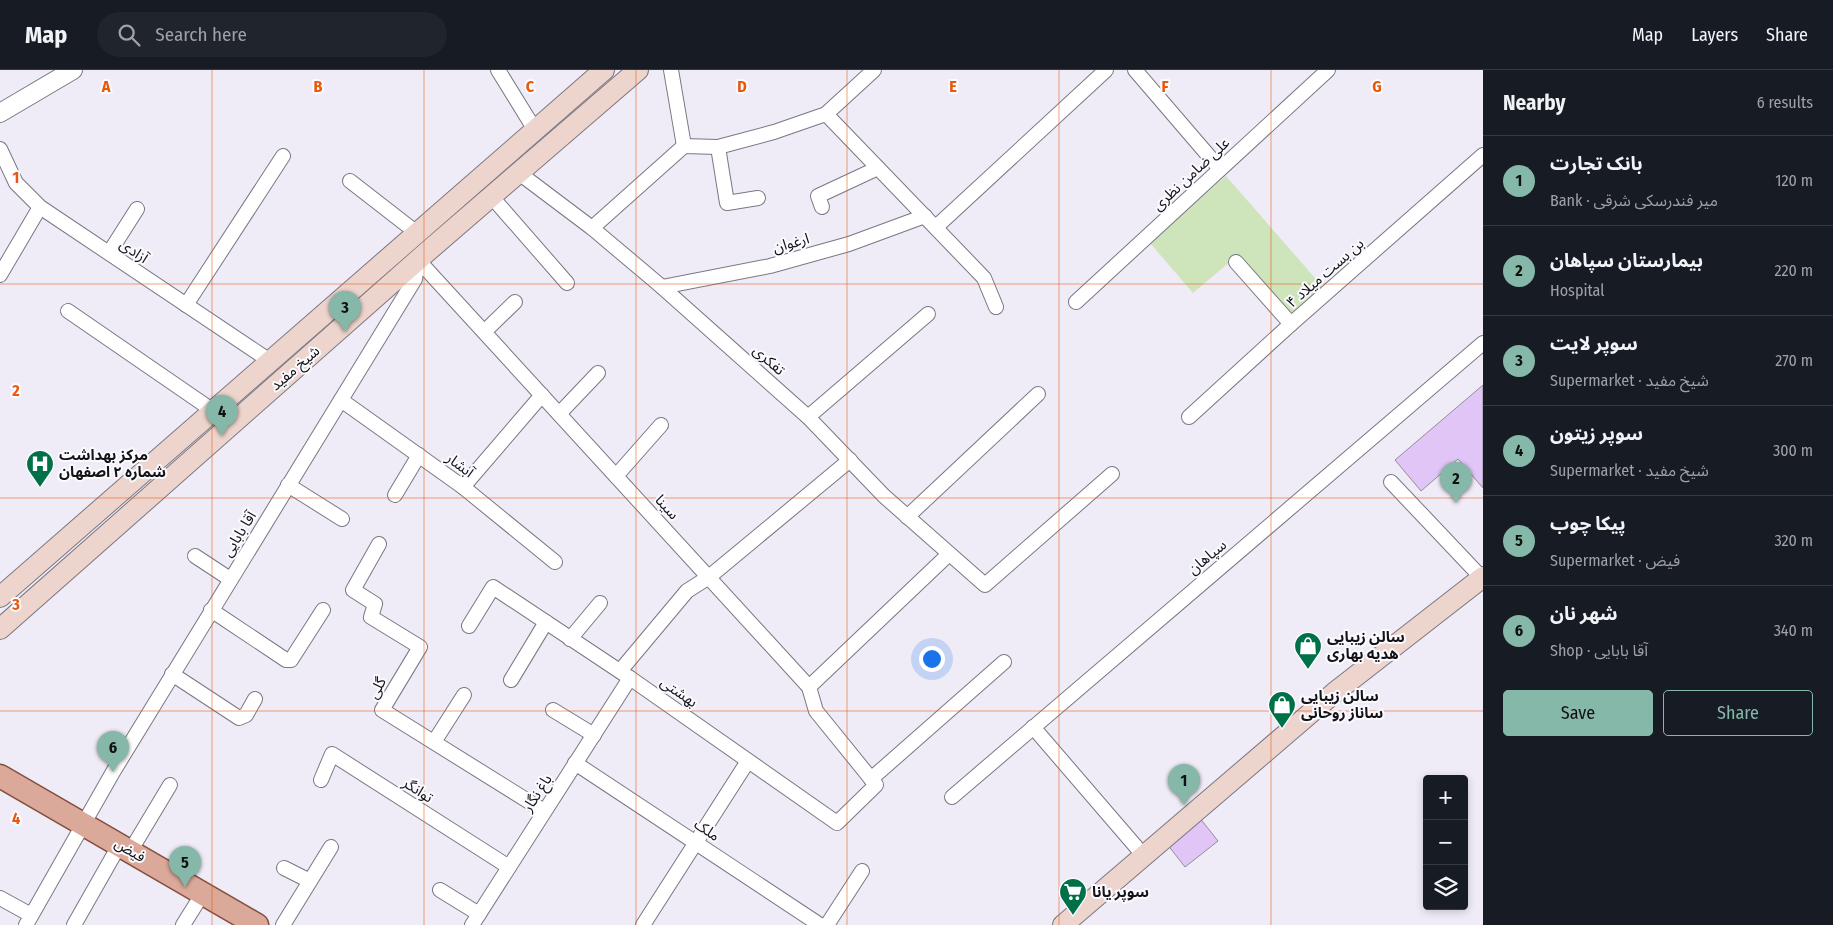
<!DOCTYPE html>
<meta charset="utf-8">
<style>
:root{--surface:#171b24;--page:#20242c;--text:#f1f3f6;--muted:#9ea1a6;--line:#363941;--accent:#85b8a8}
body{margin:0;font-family:"Fira Sans Condensed","Noto Sans Arabic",sans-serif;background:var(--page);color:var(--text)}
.controls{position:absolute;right:15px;bottom:15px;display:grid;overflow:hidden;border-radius:5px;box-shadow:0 2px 8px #0003}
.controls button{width:45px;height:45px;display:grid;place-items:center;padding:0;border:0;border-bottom:1px solid var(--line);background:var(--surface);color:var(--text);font:25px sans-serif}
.you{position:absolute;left:931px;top:588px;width:18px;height:18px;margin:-12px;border:4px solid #fff;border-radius:50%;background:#1a73e8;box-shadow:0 0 0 8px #1a73e833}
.badge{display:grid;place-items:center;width:32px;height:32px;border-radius:50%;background:var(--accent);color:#111;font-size:16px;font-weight:700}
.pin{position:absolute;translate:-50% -41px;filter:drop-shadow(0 1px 2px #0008)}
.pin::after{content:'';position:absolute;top:26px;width:18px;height:15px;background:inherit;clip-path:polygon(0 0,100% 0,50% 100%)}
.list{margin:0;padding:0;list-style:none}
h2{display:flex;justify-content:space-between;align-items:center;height:65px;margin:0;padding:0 20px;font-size:21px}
h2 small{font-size:16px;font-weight:400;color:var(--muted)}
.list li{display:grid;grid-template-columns:32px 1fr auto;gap:15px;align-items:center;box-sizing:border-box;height:90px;padding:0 20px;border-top:1px solid var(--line)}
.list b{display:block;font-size:19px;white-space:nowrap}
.list p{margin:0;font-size:16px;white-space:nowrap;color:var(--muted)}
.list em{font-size:16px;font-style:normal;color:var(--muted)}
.actions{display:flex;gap:10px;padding:15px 20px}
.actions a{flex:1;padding:11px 0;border:1px solid var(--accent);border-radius:5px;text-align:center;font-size:18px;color:var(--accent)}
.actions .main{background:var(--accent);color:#111}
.icon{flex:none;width:28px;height:28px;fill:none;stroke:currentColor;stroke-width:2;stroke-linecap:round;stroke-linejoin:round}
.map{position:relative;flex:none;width:1483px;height:855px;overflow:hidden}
header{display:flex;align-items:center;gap:30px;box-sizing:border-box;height:70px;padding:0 25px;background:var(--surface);border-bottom:1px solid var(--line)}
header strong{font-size:24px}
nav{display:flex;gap:28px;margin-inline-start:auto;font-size:18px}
.search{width:350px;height:45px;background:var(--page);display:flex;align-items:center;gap:12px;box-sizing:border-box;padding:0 18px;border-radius:28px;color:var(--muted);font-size:19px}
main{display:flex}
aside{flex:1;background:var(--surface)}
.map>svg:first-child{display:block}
</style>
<header>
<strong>Map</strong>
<div class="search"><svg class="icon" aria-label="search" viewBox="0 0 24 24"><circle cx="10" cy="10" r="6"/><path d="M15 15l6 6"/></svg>Search here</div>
<nav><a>Map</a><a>Layers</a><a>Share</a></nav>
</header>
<main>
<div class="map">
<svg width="1483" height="855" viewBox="0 0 1483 855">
<rect width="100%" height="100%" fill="#efecf7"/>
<!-- green -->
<polygon fill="#cee4bb" points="1226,106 1322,216 1289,245 1237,186 1193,223 1150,173"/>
<!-- building -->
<g fill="#e0c5f6" stroke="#938e98">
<polygon points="1483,315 1483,418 1458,389 1421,421 1395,390"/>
<polygon points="1199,747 1218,771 1185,797 1167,774"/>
</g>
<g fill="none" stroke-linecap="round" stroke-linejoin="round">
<defs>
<g id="minor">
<polyline points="498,0 535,60"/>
<polyline points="671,0 684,76"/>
<polyline points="1135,0 1220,99"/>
<polyline points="826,44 984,208 996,237"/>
<polyline points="718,77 727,133 758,128"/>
<polyline points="0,79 16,113 40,137 270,291"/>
<polyline points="519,103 592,158 662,217 808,347 884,426 985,515 1112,404"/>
<polyline points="350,111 417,163"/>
<polyline points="491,126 567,213"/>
<polyline points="822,137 818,126 878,98"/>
<polyline points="936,157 1106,0"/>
<polyline points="592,158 684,76 718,77 774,62 826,44 874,0"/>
<polyline points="109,183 137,139"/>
<polyline points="418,190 809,617 816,641 876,715 837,753 630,608 493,517 469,556"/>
<polyline points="1236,192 1291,254"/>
<polyline points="0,205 40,137"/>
<polyline points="662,217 770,196 849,174 925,146"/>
<polyline points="1076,232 1328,0"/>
<polyline points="186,235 283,86"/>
<polyline points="68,241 212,340"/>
<polyline points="484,262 515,232"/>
<polyline points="341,330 463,417 555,492"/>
<polyline points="559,344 598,303"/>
<polyline points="808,347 928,244"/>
<polyline points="1189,347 1291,254 1483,85"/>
<polyline points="616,406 661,355"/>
<polyline points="1391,412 1482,508"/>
<polyline points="288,415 342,449"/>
<polyline points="463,417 542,325"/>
<polyline points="395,425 419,385"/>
<polyline points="907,447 1038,324"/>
<polyline points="379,474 353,520 375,534 371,547 420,577 382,640 544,741"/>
<polyline points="195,486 230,509"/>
<polyline points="211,540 286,590 291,590 323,540"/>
<polyline points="570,569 600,533"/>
<polyline points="620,601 687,521 709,507 850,390"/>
<polyline points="172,604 239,648 246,645 255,629"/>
<polyline points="511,610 546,552"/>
<polyline points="809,617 949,484"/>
<polyline points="553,640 594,665"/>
<polyline points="1033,657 1144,786"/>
<polyline points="434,672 464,625"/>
<polyline points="575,693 820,855"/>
<polyline points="871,709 1004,592"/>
<polyline points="321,710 332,684 509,797"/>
<polyline points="952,727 1483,273"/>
<polyline points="131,780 170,715"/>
<polyline points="284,798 310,811"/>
<polyline points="440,820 479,844"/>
<polyline points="0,828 31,845"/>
<polyline points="26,855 113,702 415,209 418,190"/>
<polyline points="74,855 120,774"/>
<polyline points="183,855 203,823"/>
<polyline points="283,855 331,777"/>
<polyline points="472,855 630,608"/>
<polyline points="643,855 748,691"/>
<polyline points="827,855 862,801"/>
</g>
<polyline id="tertiary" points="0,43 73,0"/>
<g id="secondary">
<polyline points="0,527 604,0"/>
<polyline points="0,559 428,181 638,0"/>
<polyline points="1063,855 1334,623 1483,507"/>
</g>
<polyline id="primary" points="0,706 257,855"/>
</defs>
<!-- minor casing -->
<use href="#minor" stroke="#7a7782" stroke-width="16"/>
<!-- tertiary casing -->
<use href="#tertiary" stroke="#7a7782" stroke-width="20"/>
<!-- secondary casing -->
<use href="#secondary" stroke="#7a7782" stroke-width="22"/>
<!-- primary casing -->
<use href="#primary" stroke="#854f40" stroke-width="25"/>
<!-- minor -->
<use href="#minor" stroke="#fff" stroke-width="14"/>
<!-- tertiary -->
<use href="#tertiary" stroke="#fff" stroke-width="18"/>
<!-- secondary -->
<use href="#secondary" stroke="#edd4cc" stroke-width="20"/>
<!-- primary -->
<use href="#primary" stroke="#daa99a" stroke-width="22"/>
</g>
<!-- grid -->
<path fill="none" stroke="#e8590c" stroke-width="1" stroke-opacity="0.55" d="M212,0V855M424,0V855M636,0V855M847,0V855M1059,0V855M1271,0V855M0,214H1483M0,428H1483M0,641H1483"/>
<!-- icons -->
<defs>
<symbol id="hospital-pin" viewBox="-11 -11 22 30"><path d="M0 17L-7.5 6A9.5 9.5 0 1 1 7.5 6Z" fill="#007049" stroke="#fbfaff"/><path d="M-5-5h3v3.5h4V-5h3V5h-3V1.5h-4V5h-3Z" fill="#fff"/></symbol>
<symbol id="shop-pin" viewBox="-11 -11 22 30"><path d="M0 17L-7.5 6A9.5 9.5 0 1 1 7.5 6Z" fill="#007049" stroke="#fbfaff"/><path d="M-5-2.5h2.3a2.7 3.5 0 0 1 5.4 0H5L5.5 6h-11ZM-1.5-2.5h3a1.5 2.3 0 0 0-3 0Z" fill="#fff"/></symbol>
<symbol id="supermarket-pin" viewBox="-11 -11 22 30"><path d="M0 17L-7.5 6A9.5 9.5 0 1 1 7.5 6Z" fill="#007049" stroke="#fbfaff"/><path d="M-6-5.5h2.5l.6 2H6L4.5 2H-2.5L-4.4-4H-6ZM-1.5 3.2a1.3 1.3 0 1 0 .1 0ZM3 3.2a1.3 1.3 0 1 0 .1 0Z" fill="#fff"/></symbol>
</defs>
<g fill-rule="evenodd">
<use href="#hospital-pin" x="24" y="378" width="32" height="43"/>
<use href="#shop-pin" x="1292" y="560" width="32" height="43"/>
<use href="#shop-pin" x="1266" y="619" width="32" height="43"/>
<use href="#supermarket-pin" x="1057" y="806" width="32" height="43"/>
</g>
<g text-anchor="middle" stroke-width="4" stroke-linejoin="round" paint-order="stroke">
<!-- street labels -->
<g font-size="15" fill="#141317" stroke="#fbfaff">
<text transform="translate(1191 104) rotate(-43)" y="5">علی ضامن نظری</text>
<text transform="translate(791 173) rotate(-16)" y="5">ارغوان</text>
<text transform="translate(134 181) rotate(34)" y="5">آزادی</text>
<text transform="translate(1325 203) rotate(-41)" y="5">بن بست میلاد ۴</text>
<text transform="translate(769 290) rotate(42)" y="5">تفکری</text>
<text transform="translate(295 298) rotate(-41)" y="5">شیخ مفید</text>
<text transform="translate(460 395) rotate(37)" y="5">آبشار</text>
<text transform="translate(667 437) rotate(47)" y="5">سینا</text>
<text transform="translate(239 464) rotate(-58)" y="5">آقا بابایی</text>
<text transform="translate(1207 487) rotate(-40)" y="5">سپاهان</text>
<text transform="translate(377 618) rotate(-62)" y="5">گلی</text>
<text transform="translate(679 622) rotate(35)" y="5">بهشتی</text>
<text transform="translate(418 720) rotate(33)" y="5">توانگر</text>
<text transform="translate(537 723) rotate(-57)" y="5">باغ نگار</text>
<text transform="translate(707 760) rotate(34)" y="5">ملک</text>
<text transform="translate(130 780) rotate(31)" y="5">فیض</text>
</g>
<!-- poi labels -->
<g font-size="15" font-weight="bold" fill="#141317" stroke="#fbfaff" text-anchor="start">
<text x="59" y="390">مرکز بهداشت<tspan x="59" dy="17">شماره ۲ اصفهان</tspan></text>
<text x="1327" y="572">سالن زیبایی<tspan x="1327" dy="17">هدیه بهاری</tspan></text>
<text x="1301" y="631">سالن زیبایی<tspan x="1301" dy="17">ساناز روحانی</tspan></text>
<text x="1092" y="827">سوپر یانا</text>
</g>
</g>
<g font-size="16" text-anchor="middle" font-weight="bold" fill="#e8590c" stroke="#fbfaff" stroke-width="4" stroke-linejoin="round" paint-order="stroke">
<text x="106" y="22">A</text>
<text x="318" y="22">B</text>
<text x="530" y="22">C</text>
<text x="742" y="22">D</text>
<text x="953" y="22">E</text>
<text x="1165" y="22">F</text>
<text x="1377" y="22">G</text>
<text x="16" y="113">1</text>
<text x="16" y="326">2</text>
<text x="16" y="540">3</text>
<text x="16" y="754">4</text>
</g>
</svg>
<div class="controls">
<button>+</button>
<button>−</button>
<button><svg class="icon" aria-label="layers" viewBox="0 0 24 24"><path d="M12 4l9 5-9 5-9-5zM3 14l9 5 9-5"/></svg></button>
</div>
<div class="you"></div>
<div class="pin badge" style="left:1184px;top:735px">1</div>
<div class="pin badge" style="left:1456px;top:433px">2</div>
<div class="pin badge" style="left:345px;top:262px">3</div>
<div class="pin badge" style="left:222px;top:366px">4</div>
<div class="pin badge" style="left:185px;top:817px">5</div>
<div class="pin badge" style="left:113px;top:702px">6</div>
</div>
<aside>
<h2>Nearby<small>6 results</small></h2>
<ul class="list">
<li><span class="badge">1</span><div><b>بانک تجارت</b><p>Bank · میر فندرسکی شرقی</p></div><em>120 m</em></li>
<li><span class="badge">2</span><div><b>بیمارستان سپاهان</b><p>Hospital</p></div><em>220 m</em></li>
<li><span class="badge">3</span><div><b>سوپر لایت</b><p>Supermarket · شیخ مفید</p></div><em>270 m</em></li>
<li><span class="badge">4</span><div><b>سوپر زیتون</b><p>Supermarket · شیخ مفید</p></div><em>300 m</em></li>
<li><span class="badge">5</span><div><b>پیکا چوب</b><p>Supermarket · فیض</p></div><em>320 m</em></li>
<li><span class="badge">6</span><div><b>شهر نان</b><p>Shop · آقا بابایی</p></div><em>340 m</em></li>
</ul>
<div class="actions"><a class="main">Save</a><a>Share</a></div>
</aside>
</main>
